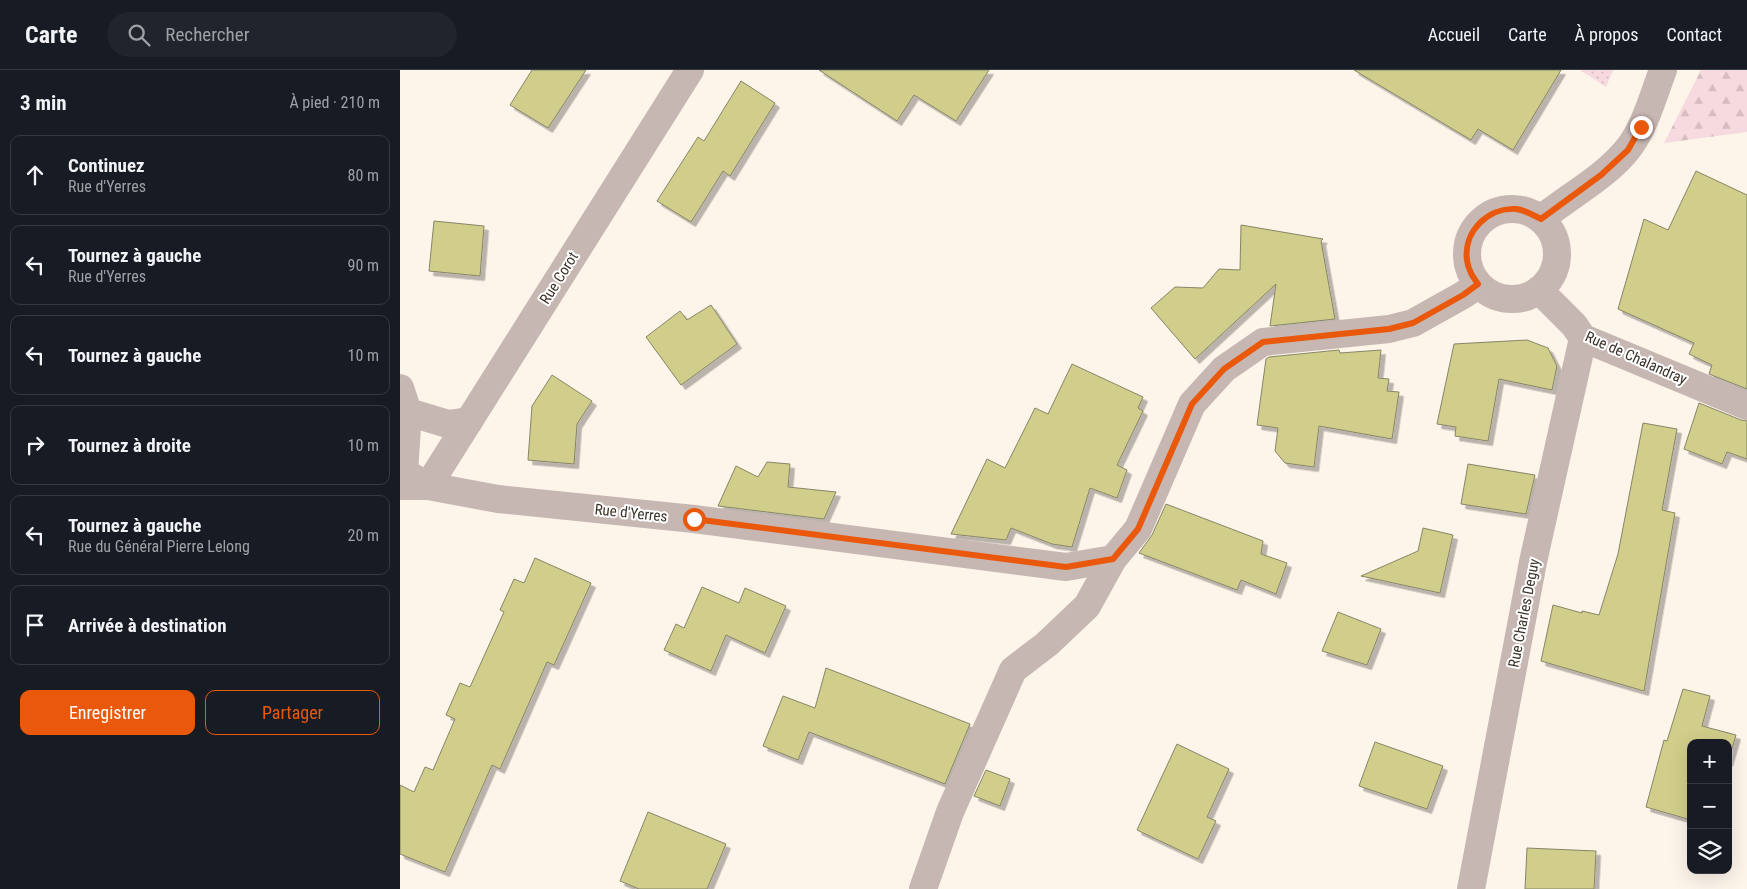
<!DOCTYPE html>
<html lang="fr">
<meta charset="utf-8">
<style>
:root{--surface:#171b24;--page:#20242c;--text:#f1f3f6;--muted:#9ea1a6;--line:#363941;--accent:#ea580c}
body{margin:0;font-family:"Roboto Condensed",sans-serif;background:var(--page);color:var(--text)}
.controls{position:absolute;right:15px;bottom:15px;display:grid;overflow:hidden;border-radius:10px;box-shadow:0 5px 20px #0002}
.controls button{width:45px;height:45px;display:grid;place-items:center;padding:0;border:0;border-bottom:1px solid var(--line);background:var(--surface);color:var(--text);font:25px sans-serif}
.stop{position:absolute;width:15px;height:15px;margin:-11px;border:4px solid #ea580c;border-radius:50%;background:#fff}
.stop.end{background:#ea580c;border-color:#fff;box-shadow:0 1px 5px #0008}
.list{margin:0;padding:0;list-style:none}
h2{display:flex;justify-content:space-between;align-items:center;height:65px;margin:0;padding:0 20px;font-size:21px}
h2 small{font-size:16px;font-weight:400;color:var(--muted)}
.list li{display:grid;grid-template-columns:32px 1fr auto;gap:15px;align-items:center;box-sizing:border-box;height:80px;margin:0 10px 10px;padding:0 10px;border:1px solid var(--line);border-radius:10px}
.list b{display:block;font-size:19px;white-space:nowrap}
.list p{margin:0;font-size:16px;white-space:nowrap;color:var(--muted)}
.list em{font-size:16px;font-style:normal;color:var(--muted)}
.actions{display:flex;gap:10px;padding:15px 20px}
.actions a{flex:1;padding:11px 0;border:1px solid var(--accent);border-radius:10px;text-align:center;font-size:18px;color:var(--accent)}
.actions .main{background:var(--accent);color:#fff}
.icon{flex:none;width:28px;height:28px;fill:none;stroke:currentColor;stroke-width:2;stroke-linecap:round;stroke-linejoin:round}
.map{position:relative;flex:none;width:1347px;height:819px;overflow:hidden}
header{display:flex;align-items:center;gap:30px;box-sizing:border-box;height:70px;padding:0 25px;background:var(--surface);border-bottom:1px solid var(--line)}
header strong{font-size:24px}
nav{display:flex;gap:28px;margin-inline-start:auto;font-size:18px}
.search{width:350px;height:45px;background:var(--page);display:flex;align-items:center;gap:12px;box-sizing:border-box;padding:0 18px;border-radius:28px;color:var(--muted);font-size:19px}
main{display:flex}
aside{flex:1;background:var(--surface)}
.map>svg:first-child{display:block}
</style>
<header>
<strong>Carte</strong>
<div class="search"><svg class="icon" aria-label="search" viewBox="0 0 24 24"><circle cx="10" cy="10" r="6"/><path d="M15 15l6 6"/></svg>Rechercher</div>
<nav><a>Accueil</a><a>Carte</a><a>À propos</a><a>Contact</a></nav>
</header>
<main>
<aside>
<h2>3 min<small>À pied · 210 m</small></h2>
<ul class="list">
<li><svg class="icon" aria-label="ahead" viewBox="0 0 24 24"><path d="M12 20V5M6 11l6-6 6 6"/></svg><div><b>Continuez</b><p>Rue d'Yerres</p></div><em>80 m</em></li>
<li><svg class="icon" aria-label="left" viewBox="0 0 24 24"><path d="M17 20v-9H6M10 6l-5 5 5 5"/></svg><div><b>Tournez à gauche</b><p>Rue d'Yerres</p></div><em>90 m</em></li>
<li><svg class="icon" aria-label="left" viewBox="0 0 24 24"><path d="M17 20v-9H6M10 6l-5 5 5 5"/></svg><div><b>Tournez à gauche</b></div><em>10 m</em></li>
<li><svg class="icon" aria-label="right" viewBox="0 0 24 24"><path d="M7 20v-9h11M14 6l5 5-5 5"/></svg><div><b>Tournez à droite</b></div><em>10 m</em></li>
<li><svg class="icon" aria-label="left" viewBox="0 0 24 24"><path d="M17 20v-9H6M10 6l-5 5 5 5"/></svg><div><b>Tournez à gauche</b><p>Rue du Général Pierre Lelong</p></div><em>20 m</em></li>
<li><svg class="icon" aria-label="arrive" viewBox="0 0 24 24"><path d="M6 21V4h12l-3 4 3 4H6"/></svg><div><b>Arrivée à destination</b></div></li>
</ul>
<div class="actions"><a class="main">Enregistrer</a><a>Partager</a></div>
</aside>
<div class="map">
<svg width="1347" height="819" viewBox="0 0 1347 819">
<defs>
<pattern id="forest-firs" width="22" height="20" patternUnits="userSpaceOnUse" patternTransform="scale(1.25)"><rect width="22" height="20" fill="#f7dadf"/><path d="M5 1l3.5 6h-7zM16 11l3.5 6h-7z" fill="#d5bcbf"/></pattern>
<pattern id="park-dots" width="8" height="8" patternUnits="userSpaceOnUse" patternTransform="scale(1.25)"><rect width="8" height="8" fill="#f7dadf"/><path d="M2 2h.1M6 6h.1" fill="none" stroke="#d5bcbf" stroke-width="1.8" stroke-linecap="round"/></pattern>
<filter id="shadow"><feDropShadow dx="4.5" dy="4.5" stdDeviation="0" flood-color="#0004"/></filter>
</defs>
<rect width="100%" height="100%" fill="#fdf4ea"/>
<!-- forest -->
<polygon fill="url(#forest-firs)" points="1301,0 1347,0 1347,62 1264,73"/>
<!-- park -->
<polygon fill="url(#park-dots)" points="1180,0 1213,0 1206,17"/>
<!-- building -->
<g fill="#d1cd8a" stroke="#878567" filter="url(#shadow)">
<polygon points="132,0 186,0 148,58 110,35"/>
<polygon points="419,0 589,0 556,51 514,25 497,51"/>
<polygon points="954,0 1161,0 1113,80 1078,59 1071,70"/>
<polygon points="341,11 375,33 330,106 323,101 291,152 257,131 298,67 304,71"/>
<polygon points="1296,101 1347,125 1347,319 1309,304 1312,295 1289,284 1294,273 1218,239 1244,149 1268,160"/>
<polygon points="34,151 84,156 80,206 29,201"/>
<polygon points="841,155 923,169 921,171 935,249 870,256 876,214 795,289 751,238 775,217 803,218 819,199 840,200"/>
<polygon points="311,235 337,274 281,315 246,267 280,241 287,250"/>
<polygon points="1127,270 1148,278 1157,296 1152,320 1099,309 1088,371 1055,366 1056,357 1037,354 1054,274"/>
<polygon points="939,280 940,283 981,280 978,308 989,309 987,321 999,322 992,369 919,356 914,397 885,393 875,381 878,358 857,355 866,289 869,287"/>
<polygon points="672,294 743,327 738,338 743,341 717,395 727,400 717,428 690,418 672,477 652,474 611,458 606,470 551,464 587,389 605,398 635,338 648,344"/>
<polygon points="152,305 192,331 177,354 174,394 128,390 132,336"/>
<polygon points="1299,333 1341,350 1347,351 1347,389 1327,382 1322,394 1284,379"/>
<polygon points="1243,353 1277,359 1262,440 1275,443 1244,621 1141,591 1153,535 1182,543 1182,541 1199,545 1218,484"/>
<polygon points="367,392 390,394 388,417 436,422 424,449 318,436 336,396 358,407"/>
<polygon points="1068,394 1135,405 1126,444 1061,434"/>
<polygon points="766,434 863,471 861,484 887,493 876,524 841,510 837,520 739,483 752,465"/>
<polygon points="1023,458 1053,465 1040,523 961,506 1018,481"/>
<polygon points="135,488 191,513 154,595 147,592 100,699 92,695 45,802 0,784 0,715 14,722 25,697 33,700 55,649 46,645 60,613 70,617 104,542 100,540 114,509 124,513"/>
<polygon points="302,517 339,533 345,518 386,536 365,583 326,565 311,601 264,580 276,554 284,558"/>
<polygon points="938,542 981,559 967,595 922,581"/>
<polygon points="426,598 570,654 545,714 409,662 398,690 363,676 383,626 415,638"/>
<polygon points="1283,619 1310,626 1302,656 1336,665 1328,692 1328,673 1291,673 1291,750 1246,737 1264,670 1267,671"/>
<polygon points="975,672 1043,696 1027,739 959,716"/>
<polygon points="777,674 829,699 807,747 816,751 798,789 737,760"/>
<polygon points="586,700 610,709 600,736 574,726"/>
<polygon points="248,742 326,774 307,819 239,819 220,811"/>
<polygon points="1127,778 1196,781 1194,819 1125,819"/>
</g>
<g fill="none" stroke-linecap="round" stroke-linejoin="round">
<!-- minor -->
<g stroke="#c7b7b2" stroke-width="28">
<polyline points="1139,220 1174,255 1183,268 1347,336"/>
<polyline points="0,318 8,342 4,402 28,416 290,0"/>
<polyline points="8,342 48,354 69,351"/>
<polyline points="523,819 550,742 613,600 647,574 687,536 713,489"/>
<polyline points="1071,819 1133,492 1183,268"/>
</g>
<!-- tertiary -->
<g stroke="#c7b7b2" stroke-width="28">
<circle cx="1112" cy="184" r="45"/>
<path d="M1141,149C1169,126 1204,108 1227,80C1245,58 1253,26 1263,0"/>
<polyline points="0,416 28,416 98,429 294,449 666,497 713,489 738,459 792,334 824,299 863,272 989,259 1013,253 1063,225 1078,215"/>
</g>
</g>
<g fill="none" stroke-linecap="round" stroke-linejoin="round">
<!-- route -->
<path stroke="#ea580c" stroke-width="6" d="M294,449L666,497L713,489L738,459L792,334L824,299L863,272L989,259L1013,253L1063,225L1078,214C1073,207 1068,200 1067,190C1063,162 1088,137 1116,139C1125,140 1133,145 1141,149L1201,105L1228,80L1241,57"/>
</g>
<g text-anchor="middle" stroke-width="4" stroke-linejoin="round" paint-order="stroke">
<!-- street labels -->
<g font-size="15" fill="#3b3328" stroke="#fff">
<text transform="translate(159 208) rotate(-58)" y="5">Rue Corot</text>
<text transform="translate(1236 288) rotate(24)" y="5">Rue de Chalandray</text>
<text transform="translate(231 443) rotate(6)" y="5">Rue d'Yerres</text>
<text transform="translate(1124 543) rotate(-79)" y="5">Rue Charles Deguy</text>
</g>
</g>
</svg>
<div class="controls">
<button>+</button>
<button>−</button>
<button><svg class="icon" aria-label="layers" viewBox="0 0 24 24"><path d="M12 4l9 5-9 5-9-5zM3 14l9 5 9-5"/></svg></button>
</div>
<div class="stop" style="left:294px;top:449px"></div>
<div class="stop end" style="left:1241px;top:57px"></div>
</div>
</main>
